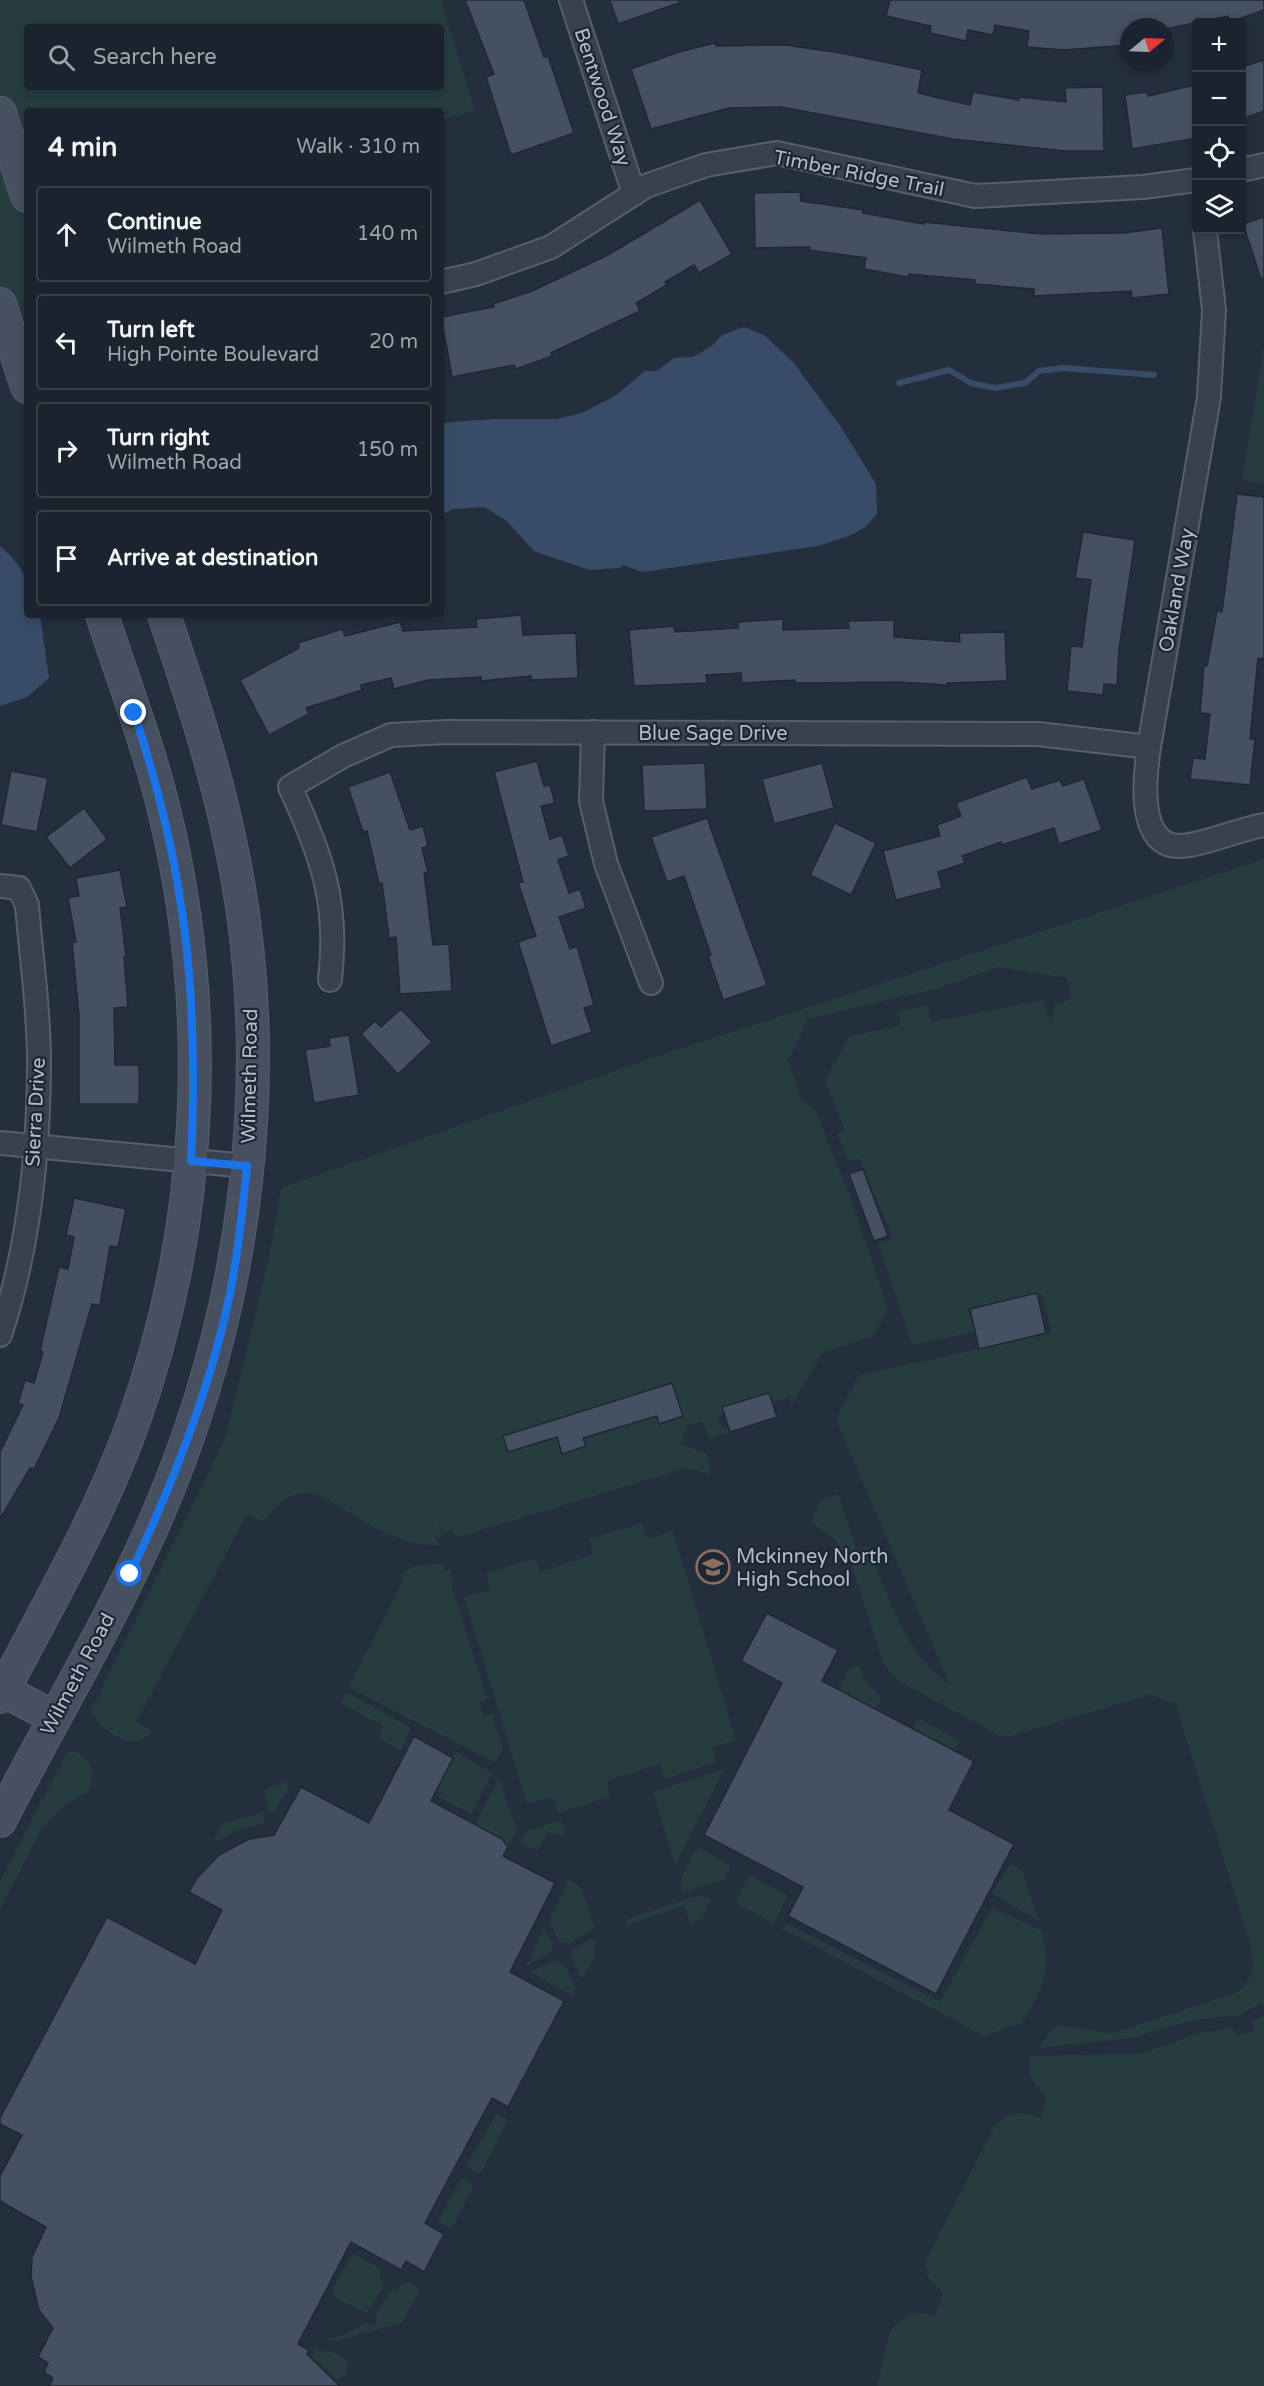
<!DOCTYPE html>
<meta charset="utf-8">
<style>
:root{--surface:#1b232e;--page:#242b36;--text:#f1f3f6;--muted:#a0a4aa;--line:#39404a}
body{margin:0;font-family:"Varela Round",sans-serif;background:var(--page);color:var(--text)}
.controls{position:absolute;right:18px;top:18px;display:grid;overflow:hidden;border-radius:6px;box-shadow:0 3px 9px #0003}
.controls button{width:54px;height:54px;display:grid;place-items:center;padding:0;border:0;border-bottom:2px solid var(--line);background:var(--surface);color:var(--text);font:30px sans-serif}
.compass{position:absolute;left:1120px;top:18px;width:54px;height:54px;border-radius:50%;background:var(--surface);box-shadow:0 3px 9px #0003;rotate:71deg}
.stop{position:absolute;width:18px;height:18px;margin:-14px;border:4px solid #1a73e8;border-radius:50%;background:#fff}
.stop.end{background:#1a73e8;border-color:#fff;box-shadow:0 2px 6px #0008}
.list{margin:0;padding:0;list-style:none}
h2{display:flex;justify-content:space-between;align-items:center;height:78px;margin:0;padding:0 24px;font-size:26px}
h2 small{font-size:20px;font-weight:400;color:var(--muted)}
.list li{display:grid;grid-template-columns:39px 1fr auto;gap:18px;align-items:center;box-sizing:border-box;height:96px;margin:0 12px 12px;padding:0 12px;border:2px solid var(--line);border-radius:6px}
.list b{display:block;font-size:22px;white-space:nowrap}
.list p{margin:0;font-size:20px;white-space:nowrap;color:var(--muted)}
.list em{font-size:20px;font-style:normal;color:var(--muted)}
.icon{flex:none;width:33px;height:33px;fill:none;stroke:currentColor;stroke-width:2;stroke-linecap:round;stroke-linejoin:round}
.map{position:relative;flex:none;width:1264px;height:2386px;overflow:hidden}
.search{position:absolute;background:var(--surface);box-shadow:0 3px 9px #0003;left:24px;top:24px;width:420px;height:66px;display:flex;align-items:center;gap:15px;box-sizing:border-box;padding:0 21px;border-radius:6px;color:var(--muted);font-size:22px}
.panel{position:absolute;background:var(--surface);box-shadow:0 3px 9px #0003;left:24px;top:108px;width:420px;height:510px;border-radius:6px}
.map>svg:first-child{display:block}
</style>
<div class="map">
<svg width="1264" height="2386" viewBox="0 0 1264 2386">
<rect width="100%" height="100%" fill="#242f3e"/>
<!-- green -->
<g fill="#263c3f" fill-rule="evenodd">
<path d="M0,0H441L475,111L441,120V111H27V387L0,343ZM27,27H441V87H27Z"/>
<polygon points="1264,346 1264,484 1242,480"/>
<path d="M1264,859V2008L1261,2003L1240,2015L1194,2020L1131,2038L1038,2048L1056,2025L1113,2033L1238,1992C1254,1978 1254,1967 1251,1946L1175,1703L1149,1695L1011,1736H1000L897,1680L883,1663L851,1563L833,1538L810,1522L821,1499L838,1494L857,1551L868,1547C887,1591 906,1659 949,1683L836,1420L859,1375L1052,1333L1042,1294L968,1308L974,1332L912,1345L878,1244L893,1238L859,1158L849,1162L837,1134L845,1130L825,1081L849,1037L900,1025L898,1011L928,1006L931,1022L1043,1000L1052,1025L1054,1005L1071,999L1067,978L998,967L939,988L808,1019L788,1060L802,1100L815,1110L849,1193L888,1309L873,1336L822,1353L791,1406L789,1398L772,1403L769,1393L722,1407L723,1414L718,1416L722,1429L728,1428L730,1432L711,1439L702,1421L687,1426L681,1444L707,1454L711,1474L686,1468L455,1538L453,1530L442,1533L437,1518L442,1537L436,1539L439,1545C407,1546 379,1531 353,1515C340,1507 323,1494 307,1493C287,1492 274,1508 263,1522L247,1514L136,1722L152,1731C136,1756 100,1730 91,1711L225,1439L269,1257L281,1188L652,1058Z"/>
<polygon points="642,1523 647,1539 673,1531 736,1740 712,1748 716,1762 665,1779 660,1764 606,1781 610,1797 558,1813 553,1797 527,1804 464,1597 491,1589 486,1573 536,1558 540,1572 594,1554 589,1539"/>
<polygon points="443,1564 445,1571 451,1569 453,1590 487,1699 479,1702 484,1716 492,1714 503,1750 495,1763 349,1687 404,1578 400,1576 413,1566"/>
<polygon points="859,1665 863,1678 881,1698 876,1709 839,1690 850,1667"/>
<polygon points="350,1694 411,1728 401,1751 378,1738 383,1726 341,1703 344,1695"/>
<polygon points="918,1718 960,1741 954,1750 912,1729"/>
<path d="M75,1751C93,1761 96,1773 88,1792L66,1804L42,1828L0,1910V1882L67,1752Z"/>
<polygon points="456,1752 492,1773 471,1814 439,1797 441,1793 436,1791"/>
<polygon points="724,1769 675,1865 653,1792"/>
<polygon points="499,1779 517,1830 508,1847 502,1839 475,1824"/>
<polygon points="287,1781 289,1788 272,1814 269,1811 264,1791"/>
<polygon points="263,1812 265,1820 262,1824 235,1831 215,1843 213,1841 222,1824"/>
<polygon points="561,1820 566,1832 563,1835 548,1832 537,1851 522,1844 520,1839 527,1831"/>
<polygon points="699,1848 731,1866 724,1880 683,1892 680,1881 695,1850"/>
<polygon points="1010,1864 1022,1870 1038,1920 992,1894"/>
<polygon points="749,1875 788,1895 774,1923 735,1903"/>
<polygon points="569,1879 582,1889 595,1928 568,1944 559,1941 549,1921"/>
<polygon points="699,1895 711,1900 702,1919 690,1923 685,1906 625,1926 627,1919"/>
<path d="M992,1908L1041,1930C1053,1970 1043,1989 1022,2023L984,2036L782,1929L787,1924L940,2002Z"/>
<polygon points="544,1928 553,1945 551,1952 526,1966"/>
<polygon points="597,1937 594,1957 582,1980 571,1958 574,1948"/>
<polygon points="553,1960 563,1963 576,1987 572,1996 531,1972"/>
<path d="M1264,2015V2386H877L890,2331L911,2312L935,2316L943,2293L928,2277L925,2262L995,2125C1015,2110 1017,2111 1040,2118L1047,2097C1033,2084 1025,2076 1031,2056L1140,2054L1200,2033L1232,2028L1237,2036L1255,2031L1252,2022Z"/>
<polygon points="496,2114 506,2119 506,2124 482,2171 478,2173 466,2167"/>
<polygon points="462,2178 472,2184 472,2190 451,2229 438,2221"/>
<polygon points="353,2253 381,2269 380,2277 384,2286 367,2313 332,2297 333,2289"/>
<path d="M408,2282L420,2289L402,2323L336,2341L319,2339C339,2338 350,2335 364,2322L374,2327L378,2321L374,2318L392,2289L397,2291L402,2283Z"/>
<polygon points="315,2349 335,2353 348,2362 347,2373 337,2380 311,2356"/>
</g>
<!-- water -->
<g fill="#394c67">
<polygon points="744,327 764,335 793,362 841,427 876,484 877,514 864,528 849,536 818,546 643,572 623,565 619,568 589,570 534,551 507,521 484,507 454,509 441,515 441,423 494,419 557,419 582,413 615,396 645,371 657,371 674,358 693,357 712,346 722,335"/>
<path d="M0,546C28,572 27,577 27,615H40L49,678L27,697L0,706Z"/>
</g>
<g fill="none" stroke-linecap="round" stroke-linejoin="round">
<!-- stream -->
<polyline stroke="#394c67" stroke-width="6" points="899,383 949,370 971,383 995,388 1025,383 1039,371 1064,368 1154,375"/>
</g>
<!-- building -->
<g fill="#455162" stroke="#1f2835" stroke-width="1.5">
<polygon points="465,0 524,0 544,57 548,56 574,133 511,155 486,77 494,74"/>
<polygon points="610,0 679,0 679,3 618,24"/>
<polygon points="890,0 1264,0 1264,10 1230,22 1228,16 1165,29 1129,27 1129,45 1063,50 1027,47 1029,31 995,25 993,35 968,30 966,41 930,33 931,26 886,16"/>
<polygon points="715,43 716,46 785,45 841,53 922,70 918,93 970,105 973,92 1019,100 1019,97 1066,102 1065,88 1103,87 1104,151 1065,151 953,139 781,107 729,108 651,129 631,69 679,52"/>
<polygon points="1264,60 1264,111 1242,119 1242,67"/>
<polygon points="1194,85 1197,138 1132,149 1125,95 1147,92 1148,96"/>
<polygon points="800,192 801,201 863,210 863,213 924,224 924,222 1041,234 1123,233 1162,228 1169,294 1132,298 1131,291 1034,296 1034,289 975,284 975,280 909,274 908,277 864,269 866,258 809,250 810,247 755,248 754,193"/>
<polygon points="700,200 732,254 699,273 694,265 665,282 667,285 636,303 640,311 551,353 552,356 516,369 514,365 452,377 441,317 494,307 493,304 532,291 608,255"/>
<polygon points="1264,217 1264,278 1261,279 1243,224"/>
<polygon points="1237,494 1264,497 1264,659 1258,658 1250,739 1255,739 1250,785 1190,779 1193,758 1205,759 1210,714 1200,713 1204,666 1207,666 1217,611 1222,612"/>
<polygon points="1083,532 1135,540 1119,650 1117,685 1104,684 1103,695 1067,691 1071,646 1082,647 1091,580 1075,578"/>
<polygon points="521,615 523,635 576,633 578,678 531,680 531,676 481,681 481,677 428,680 394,689 391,678 361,685 362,690 306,708 309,714 269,735 240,680 299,648 298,643 342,629 345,636 400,622 403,631 477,627 476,619"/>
<polygon points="783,619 783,630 849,628 848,621 894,620 894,637 960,642 959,633 1005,632 1007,681 947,683 947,685 900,682 795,683 795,680 742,683 741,673 706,675 707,683 634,686 629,630 674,626 675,632 738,628 738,622"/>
<polygon points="537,761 544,786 550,785 555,803 541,806 550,839 562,835 569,856 558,860 569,893 580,889 586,908 559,917 570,949 577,946 594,1005 584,1008 592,1032 551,1046 518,942 536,936 518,883 523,882 494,772"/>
<polygon points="705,763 707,809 644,811 642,765"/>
<polygon points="822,763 834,808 774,824 762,779"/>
<polygon points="11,771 48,778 37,832 1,825"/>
<polygon points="390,772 410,830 423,826 428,846 422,848 428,872 424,873 433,945 449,944 452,991 400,994 396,937 389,938 382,883 379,884 367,831 363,832 348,787"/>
<polygon points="1027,777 1032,789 1060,780 1063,786 1084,779 1102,830 1059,844 1054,828 1002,845 1001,842 962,856 965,863 938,872 942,888 896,900 883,851 940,836 937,825 961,816 956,803"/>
<polygon points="84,808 107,839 70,868 46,837"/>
<polygon points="707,818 767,985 723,1000 708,956 711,955 684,876 667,882 651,837"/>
<polygon points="835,823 876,843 851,895 810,875"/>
<polygon points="120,870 127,907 120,908 126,956 124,957 128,1007 114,1008 115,1065 139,1065 139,1104 79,1104 79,1016 72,942 76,942 68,898 79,896 76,878"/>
<polygon points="401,1009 432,1042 398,1074 361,1034 375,1021 381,1027"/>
<polygon points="349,1035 359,1095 314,1103 305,1050 330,1046 329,1038"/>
<polygon points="863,1169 888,1236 874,1241 849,1174"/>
<polygon points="74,1198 126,1209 118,1247 110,1246 100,1305 92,1304 59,1418 34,1469 30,1468 0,1519 0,1452 23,1405 18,1403 25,1380 34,1383 43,1352 40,1351 59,1267 68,1269 74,1237 66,1235"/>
<polygon points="1037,1293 1046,1333 979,1349 970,1309"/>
<polygon points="672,1383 683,1416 659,1424 657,1416 583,1438 586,1446 562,1454 557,1437 508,1452 503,1436"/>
<polygon points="769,1393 777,1417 730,1432 722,1407"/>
<polygon points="767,1613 838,1650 822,1681 974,1761 949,1810 1014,1844 936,1994 788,1916 803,1887 704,1835 782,1683 741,1661"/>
<polygon points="414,1736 453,1758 431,1801 502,1839 508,1847 503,1856 555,1883 510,1972 564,2001 508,2107 492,2098 425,2223 444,2234 424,2272 406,2261 401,2270 351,2242 298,2344 309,2350 307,2354 340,2386 49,2386 53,2378 44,2372 48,2363 38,2357 53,2328 39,2310 31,2277 32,2257 46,2227 0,2201 0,2176 22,2135 0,2124 0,2118 107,1917 195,1964 222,1910 189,1892 197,1878 219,1855 249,1839 274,1835 301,1787 369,1823"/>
</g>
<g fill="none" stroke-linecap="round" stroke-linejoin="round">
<defs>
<g id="street">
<polyline points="571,0 634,194"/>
<polyline points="1242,170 1264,165"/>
<path d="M1205,230L1214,310L1209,397L1149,747C1145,774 1136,846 1179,846C1201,846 1239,829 1264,825"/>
<polyline points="441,282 476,274 551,247 646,186 706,165 777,153 975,196 1143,187 1196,180"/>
<polyline points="593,732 591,801 606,864 651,983"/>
<path d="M0,886L19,888L27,905C31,956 39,1008 39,1060C39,1151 29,1248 0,1335"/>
<path d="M330,980C339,903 322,856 290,787L343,756L391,735L445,732L1038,734L1149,747"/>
<polyline points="0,1143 247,1166"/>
</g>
<g id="secondary">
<polyline points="0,113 27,196"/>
<polyline points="0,304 27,387"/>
<polyline points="3,1690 53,1717"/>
<path d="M0,1697C46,1608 98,1520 132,1426C203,1230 214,1013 164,810C148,744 123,680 102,615"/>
<path d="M0,1821C51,1721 110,1624 155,1521C247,1310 279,1067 230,841C214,764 189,689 164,615"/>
</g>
</defs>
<!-- street casing -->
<use href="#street" stroke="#565f6c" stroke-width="26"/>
<!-- secondary casing -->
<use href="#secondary" stroke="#565f6c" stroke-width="34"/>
<!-- street -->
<use href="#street" stroke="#38414e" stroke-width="22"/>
<!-- secondary -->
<use href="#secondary" stroke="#465061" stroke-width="32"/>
</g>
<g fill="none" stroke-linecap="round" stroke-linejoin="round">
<!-- route -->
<path stroke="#1a73e8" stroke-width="8" d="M130,1574C170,1490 205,1403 226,1312C237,1264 242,1215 247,1166L191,1161C199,997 186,869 134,713"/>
</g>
<!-- icons -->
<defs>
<symbol id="school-ring" viewBox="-11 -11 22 22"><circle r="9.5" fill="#1d2633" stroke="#8d6e63" stroke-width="1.5"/><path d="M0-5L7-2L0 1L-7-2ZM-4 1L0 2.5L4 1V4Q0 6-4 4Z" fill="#8d6e63"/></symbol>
</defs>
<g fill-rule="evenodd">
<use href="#school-ring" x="694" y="1548" width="38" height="38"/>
</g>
<g text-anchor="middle" stroke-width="4.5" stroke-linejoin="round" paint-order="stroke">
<!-- street labels -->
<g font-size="20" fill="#b4bcc9" stroke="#1d2633">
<text transform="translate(603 97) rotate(72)" y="7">Bentwood Way</text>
<text transform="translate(859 173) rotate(11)" y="7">Timber Ridge Trail</text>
<text transform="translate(1176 590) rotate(-80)" y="7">Oakland Way</text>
<text x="713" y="740">Blue Sage Drive</text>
<text transform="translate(249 1076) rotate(-89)" y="7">Wilmeth Road</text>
<text transform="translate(35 1112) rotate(-87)" y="7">Sierra Drive</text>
<text transform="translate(77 1674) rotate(-62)" y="7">Wilmeth Road</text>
</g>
<!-- poi labels -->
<g font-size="20" fill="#b4bcc9" stroke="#1d2633" text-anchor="start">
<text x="736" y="1563">Mckinney North<tspan x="736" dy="23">High School</tspan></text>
</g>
</g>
</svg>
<div class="controls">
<button>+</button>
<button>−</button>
<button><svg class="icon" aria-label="locate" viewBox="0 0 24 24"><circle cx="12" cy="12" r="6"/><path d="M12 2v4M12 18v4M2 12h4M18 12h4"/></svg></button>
<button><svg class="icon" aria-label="layers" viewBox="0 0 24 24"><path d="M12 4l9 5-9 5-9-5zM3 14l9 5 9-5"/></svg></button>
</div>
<svg class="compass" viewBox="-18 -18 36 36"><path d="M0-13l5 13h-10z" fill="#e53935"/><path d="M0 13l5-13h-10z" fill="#a0a4aa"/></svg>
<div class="stop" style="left:130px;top:1574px"></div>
<div class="stop end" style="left:134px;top:713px"></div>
<div class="search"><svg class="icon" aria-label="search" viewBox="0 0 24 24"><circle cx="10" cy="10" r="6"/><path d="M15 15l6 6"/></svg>Search here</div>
<section class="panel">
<h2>4 min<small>Walk · 310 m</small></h2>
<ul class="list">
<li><svg class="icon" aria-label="ahead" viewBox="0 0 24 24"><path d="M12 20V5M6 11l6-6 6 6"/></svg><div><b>Continue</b><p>Wilmeth Road</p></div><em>140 m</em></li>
<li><svg class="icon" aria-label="left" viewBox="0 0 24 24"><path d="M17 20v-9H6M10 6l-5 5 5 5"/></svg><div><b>Turn left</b><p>High Pointe Boulevard</p></div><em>20 m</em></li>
<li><svg class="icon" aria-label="right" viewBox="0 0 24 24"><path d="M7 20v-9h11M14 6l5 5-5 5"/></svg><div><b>Turn right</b><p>Wilmeth Road</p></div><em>150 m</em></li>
<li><svg class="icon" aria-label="arrive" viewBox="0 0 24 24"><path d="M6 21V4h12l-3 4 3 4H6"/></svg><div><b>Arrive at destination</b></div></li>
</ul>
</section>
</div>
